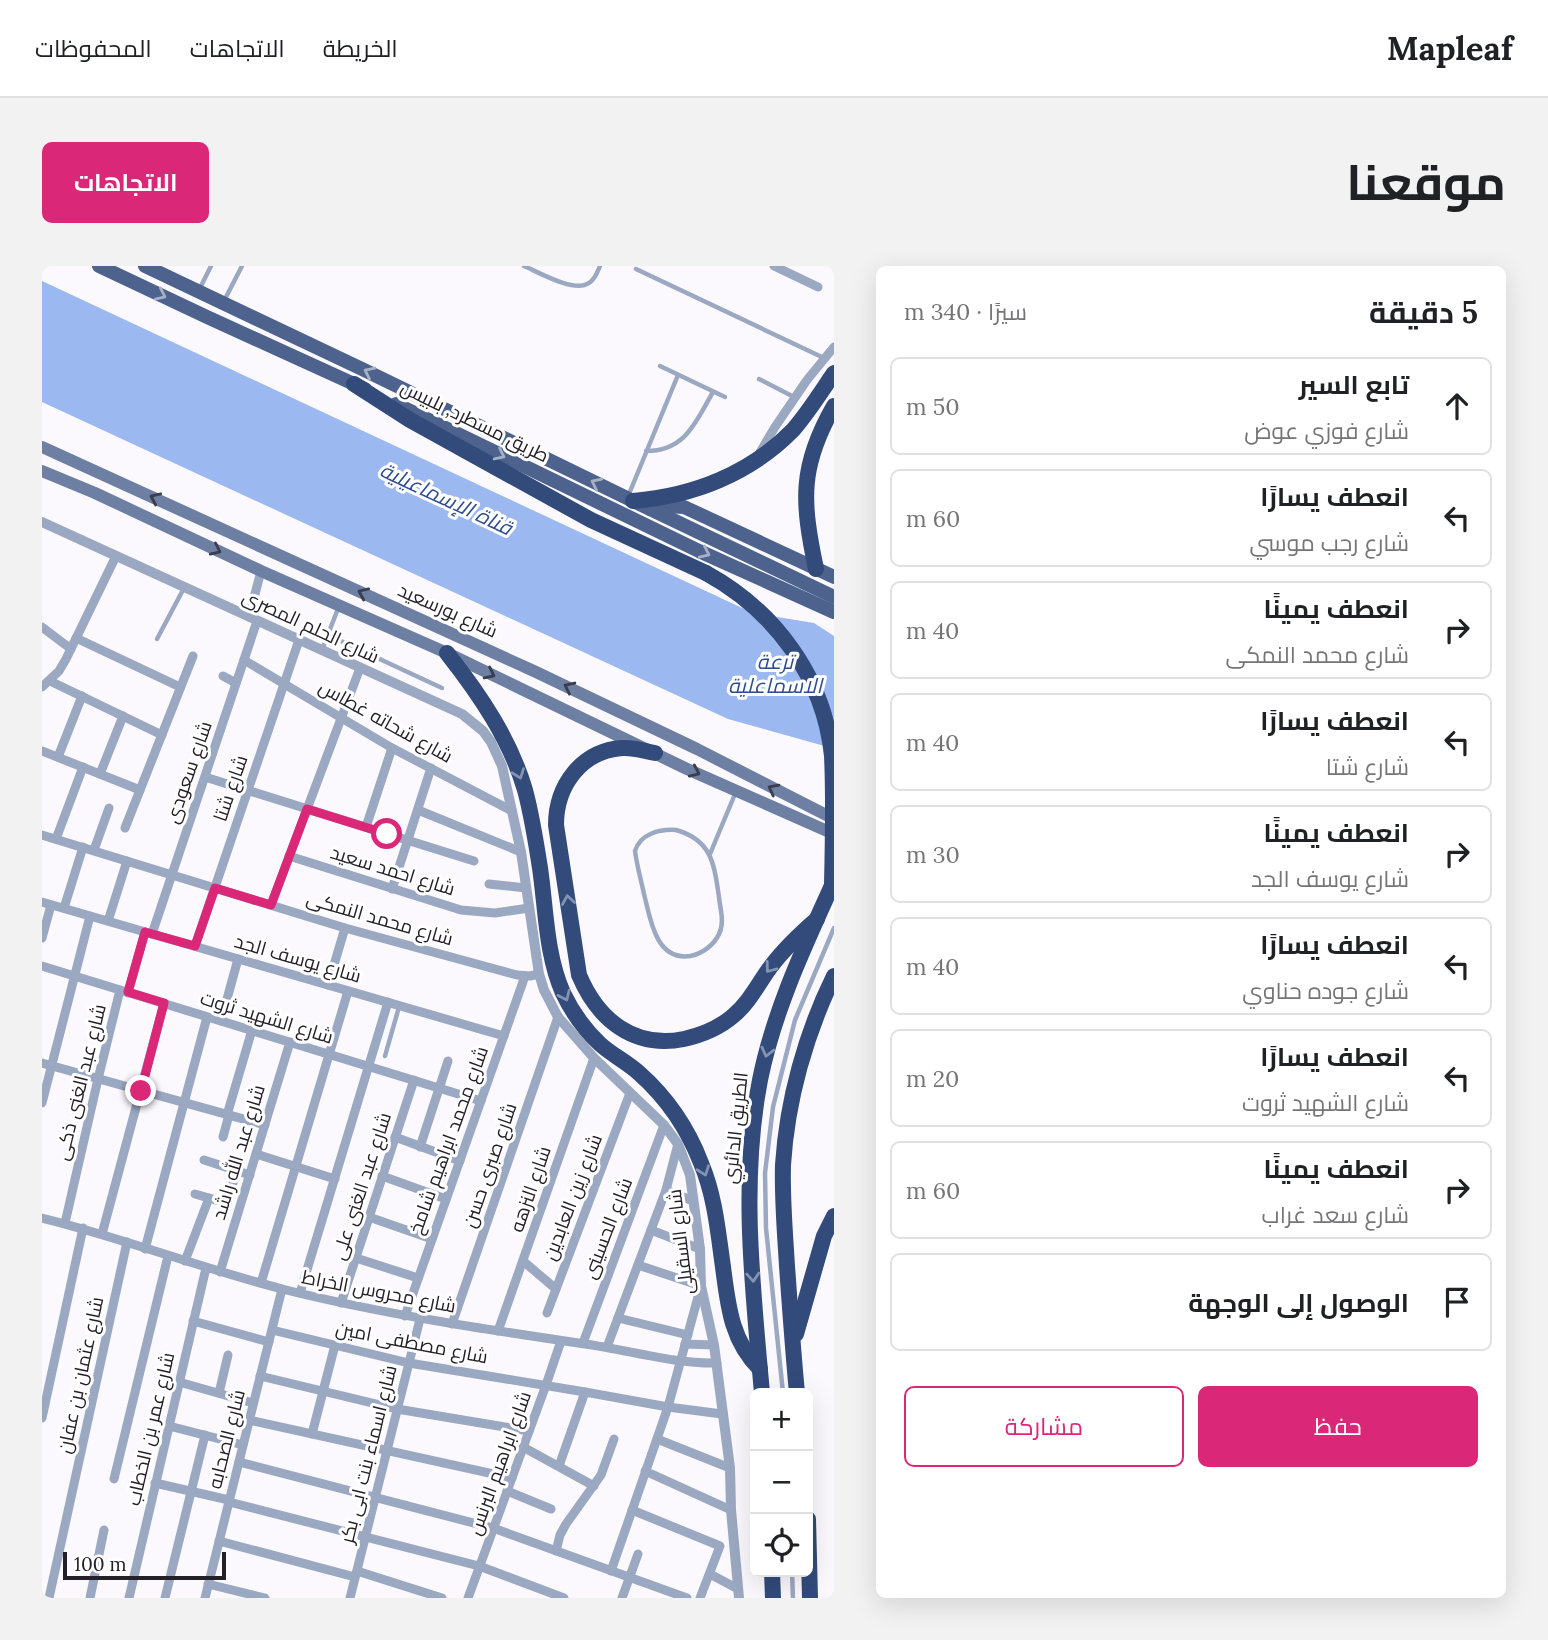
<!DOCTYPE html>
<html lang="ar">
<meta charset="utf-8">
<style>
:root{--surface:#fff;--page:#f2f2f2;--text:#202124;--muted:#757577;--line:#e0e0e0;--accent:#db2777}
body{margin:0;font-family:Lora,Cairo,serif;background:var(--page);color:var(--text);direction:rtl}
.controls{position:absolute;right:21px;bottom:21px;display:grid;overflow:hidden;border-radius:10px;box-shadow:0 7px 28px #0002}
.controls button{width:63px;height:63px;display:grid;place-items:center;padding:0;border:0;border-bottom:2px solid var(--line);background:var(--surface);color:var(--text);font:35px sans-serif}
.scale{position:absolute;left:21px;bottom:18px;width:163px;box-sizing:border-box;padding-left:7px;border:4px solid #242028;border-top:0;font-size:19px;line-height:24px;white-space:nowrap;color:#242028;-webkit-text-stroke:5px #fff;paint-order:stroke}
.stop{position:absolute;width:21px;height:21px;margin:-16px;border:5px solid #db2777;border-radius:50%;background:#fff}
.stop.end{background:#db2777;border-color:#fff;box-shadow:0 2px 7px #0008}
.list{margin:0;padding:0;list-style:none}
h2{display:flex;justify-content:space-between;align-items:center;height:91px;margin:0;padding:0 28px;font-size:30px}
h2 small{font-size:23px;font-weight:400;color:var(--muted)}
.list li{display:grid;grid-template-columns:46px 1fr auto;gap:21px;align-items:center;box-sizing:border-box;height:98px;margin:0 14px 14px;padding:0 14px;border:2px solid var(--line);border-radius:10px}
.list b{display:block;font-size:26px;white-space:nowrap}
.list p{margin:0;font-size:23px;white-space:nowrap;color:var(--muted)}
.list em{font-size:23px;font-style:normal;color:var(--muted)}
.actions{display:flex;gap:14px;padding:21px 28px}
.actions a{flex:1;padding:16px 0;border:2px solid var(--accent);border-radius:10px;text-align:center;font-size:24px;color:var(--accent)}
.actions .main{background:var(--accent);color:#fff}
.icon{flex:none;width:38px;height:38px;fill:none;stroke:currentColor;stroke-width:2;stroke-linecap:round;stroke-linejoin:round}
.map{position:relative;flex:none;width:792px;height:1332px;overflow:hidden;direction:ltr;border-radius:10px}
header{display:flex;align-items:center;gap:42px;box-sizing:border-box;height:98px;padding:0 35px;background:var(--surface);border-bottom:2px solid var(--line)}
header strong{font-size:33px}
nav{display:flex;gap:38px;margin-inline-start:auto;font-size:24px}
.intro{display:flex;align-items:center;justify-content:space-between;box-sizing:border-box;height:168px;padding:0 42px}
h1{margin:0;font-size:49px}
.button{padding:18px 32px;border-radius:10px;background:var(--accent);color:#fff;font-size:24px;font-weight:700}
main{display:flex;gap:42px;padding:0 42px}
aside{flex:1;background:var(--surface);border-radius:10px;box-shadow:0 7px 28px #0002}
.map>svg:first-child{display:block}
</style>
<header>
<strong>Mapleaf</strong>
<nav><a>الخريطة</a><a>الاتجاهات</a><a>المحفوظات</a></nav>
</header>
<div class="intro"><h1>موقعنا</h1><a class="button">الاتجاهات</a></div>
<main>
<aside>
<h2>5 دقيقة<small>سيرًا · 340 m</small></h2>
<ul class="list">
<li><svg class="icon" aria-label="ahead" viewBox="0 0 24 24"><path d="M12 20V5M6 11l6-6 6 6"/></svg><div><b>تابع السير</b><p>شارع فوزي عوض</p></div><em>50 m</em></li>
<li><svg class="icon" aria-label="left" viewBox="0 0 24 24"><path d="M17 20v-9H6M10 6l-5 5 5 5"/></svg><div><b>انعطف يسارًا</b><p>شارع رجب موسي</p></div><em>60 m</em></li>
<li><svg class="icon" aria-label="right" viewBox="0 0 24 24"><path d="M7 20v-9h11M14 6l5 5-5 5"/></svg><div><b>انعطف يمينًا</b><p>شارع محمد النمكى</p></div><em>40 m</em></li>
<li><svg class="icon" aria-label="left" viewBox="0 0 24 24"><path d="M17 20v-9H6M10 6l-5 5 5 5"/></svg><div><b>انعطف يسارًا</b><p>شارع شتا</p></div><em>40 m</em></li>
<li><svg class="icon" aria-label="right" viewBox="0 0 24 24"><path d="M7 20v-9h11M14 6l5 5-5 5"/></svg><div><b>انعطف يمينًا</b><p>شارع يوسف الجد</p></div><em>30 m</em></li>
<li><svg class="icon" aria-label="left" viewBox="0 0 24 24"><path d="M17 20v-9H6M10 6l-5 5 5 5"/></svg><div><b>انعطف يسارًا</b><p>شارع جوده حناوي</p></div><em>40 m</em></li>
<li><svg class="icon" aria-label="left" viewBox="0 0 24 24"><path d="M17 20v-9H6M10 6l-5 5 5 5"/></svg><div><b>انعطف يسارًا</b><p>شارع الشهيد ثروت</p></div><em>20 m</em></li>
<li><svg class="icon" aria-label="right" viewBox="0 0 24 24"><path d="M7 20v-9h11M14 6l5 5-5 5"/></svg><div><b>انعطف يمينًا</b><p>شارع سعد غراب</p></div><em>60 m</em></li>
<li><svg class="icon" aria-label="arrive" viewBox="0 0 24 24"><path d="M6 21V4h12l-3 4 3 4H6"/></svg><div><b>الوصول إلى الوجهة</b></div></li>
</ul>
<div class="actions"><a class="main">حفظ</a><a>مشاركة</a></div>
</aside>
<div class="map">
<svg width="792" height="1332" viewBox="0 0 792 1332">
<rect width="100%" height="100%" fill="#fbf9fe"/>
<!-- water -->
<polygon fill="#9bb8f0" points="0,15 711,347 772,357 792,370 792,485 786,481 686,453 0,136"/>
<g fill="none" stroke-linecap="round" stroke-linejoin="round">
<!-- service -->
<g stroke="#9ba8c1" stroke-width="4.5">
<path d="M482,0C496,6 531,26 545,18C552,15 555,7 558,0"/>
<polyline points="594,3 782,92"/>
<polyline points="157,24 169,0"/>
<polyline points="183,33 200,0"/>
<polyline points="618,100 683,131"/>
<polyline points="717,113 752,131"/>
<path d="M604,185C644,185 654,155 671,126"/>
<polyline points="587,228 636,109"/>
<polyline points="286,369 400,422"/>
<polyline points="115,373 142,322"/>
<polyline points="280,384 297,340"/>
<path d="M634,564C670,574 672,598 677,631C678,643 683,656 677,668C672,679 660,688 648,690C613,695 608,651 602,628C599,614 595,600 593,585C598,568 617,563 634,564Z"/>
<polyline points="668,588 693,528"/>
<polyline points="343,790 357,741"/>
<polyline points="741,1127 724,962 723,907 731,841 753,754 792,662"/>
<polyline points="750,1306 751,1332"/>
</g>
<!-- minor -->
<g stroke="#9ba8c1" stroke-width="9">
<polyline points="732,0 776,21"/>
<polyline points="717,188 733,161 765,114 792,81"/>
<polyline points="207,351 219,305"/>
<polyline points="0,361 29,383"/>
<polyline points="34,372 138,421"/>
<polyline points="202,394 350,482 470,545"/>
<polyline points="181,410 194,417"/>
<polyline points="8,415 120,469"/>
<polyline points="0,421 17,405 24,393 74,290"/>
<polyline points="0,485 98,524"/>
<polyline points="16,491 40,430"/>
<polyline points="58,508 81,450"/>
<polyline points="163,511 432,595"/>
<polyline points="376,544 479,586"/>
<polyline points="324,561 350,482"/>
<polyline points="83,562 151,390"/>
<polyline points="0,569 303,662 475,709 488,710 497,708"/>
<polyline points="14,573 41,501"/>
<polyline points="52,584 67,542"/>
<polyline points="247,590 419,644 453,647 487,642"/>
<polyline points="447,618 484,622"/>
<polyline points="350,623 389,502"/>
<polyline points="0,636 462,770"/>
<polyline points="229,639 318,402"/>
<polyline points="22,642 41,581"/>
<polyline points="66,655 85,595"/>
<polyline points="110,668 215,355"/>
<polyline points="0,672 9,639"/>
<polyline points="153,680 257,374"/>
<polyline points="0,700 439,835"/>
<polyline points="286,719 303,662"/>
<polyline points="86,727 103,666"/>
<polyline points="179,755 196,693"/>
<polyline points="0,797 223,859"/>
<polyline points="0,837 48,650"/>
<polyline points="185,849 210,764"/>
<polyline points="181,871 187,849"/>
<polyline points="353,871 418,895"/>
<polyline points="378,881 406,795"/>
<polyline points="214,888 293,913"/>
<polyline points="162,894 208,909"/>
<polyline points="340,910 404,933"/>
<polyline points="624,924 651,935"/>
<polyline points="153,928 184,937 195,905"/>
<polyline points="327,951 390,973"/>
<path d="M0,952C81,972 159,1002 240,1023C340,1048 441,1063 543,1078C587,1084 631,1098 675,1097"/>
<polyline points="23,957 56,813 78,724"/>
<polyline points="609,964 658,983"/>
<polyline points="60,968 122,737"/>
<polyline points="103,983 165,751"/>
<polyline points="314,992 376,1012"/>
<polyline points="143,995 167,932"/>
<polyline points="481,995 514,1023"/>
<polyline points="178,1006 248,776"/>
<polyline points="219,1017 306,725"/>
<polyline points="258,1027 346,736"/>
<polyline points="299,1037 372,814"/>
<polyline points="505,1047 588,827"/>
<polyline points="363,1050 483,710"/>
<polyline points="576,1052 646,1069"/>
<polyline points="151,1055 227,1076"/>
<polyline points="410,1058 516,751"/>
<polyline points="230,1064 367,1097 543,1126 626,1141 680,1148"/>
<polyline points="456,1065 552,792"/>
<polyline points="541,1077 622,859"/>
<polyline points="643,1078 672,1079"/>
<polyline points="565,1081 624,924 636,878"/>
<polyline points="218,1110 355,1143 487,1165"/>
<polyline points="137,1116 211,1137"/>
<polyline points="177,1127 186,1089"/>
<polyline points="0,1152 41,962"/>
<polyline points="207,1154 470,1212"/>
<polyline points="127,1160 201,1179"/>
<polyline points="270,1168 293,1079"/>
<polyline points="615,1173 688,1202"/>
<polyline points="481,1181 552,1220"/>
<polyline points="197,1196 451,1262 645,1332"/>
<polyline points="517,1200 543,1126"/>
<polyline points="603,1205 689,1244"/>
<polyline points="72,1213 126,990"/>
<polyline points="113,1217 187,1234"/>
<polyline points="465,1225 509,1243"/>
<polyline points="187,1236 437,1300 522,1332"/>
<polyline points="590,1244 678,1280 658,1332"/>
<polyline points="177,1275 313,1311"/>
<polyline points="514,1285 518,1269 524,1258 559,1209 572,1173"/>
<polyline points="315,1305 400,1332"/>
<polyline points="569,1305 626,1141 659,1020 596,999"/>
<polyline points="668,1308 696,1323"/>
<polyline points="166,1318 223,1332"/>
<polyline points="7,1332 85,976"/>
<polyline points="48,1332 62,1264"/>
<polyline points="87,1332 164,1002"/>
<polyline points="123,1332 163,1169"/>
<polyline points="163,1332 240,1023"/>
<polyline points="308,1332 378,1053"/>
<polyline points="426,1332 504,1119 519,1075"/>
<polyline points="580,1332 596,1288"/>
</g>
<!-- tertiary -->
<polyline stroke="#9ba8c1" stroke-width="10" points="0,256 420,448 441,465 449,476 460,500 479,586 497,708 502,724 516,751 552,792 622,859 636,878 648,909 658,983 659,1020 672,1079 688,1202 689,1244 697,1332"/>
<!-- secondary -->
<g stroke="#6d80a3" stroke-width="12">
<polyline points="0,181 494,406 655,483 792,553"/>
<polyline points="0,205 53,227 219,305 405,387 645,503 792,568"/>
</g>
<!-- primary -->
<g stroke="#4d638e" stroke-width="14">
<polyline points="57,0 165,51 323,123"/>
<polyline points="103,0 318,102 585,232 792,331"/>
<polyline points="354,138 657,285 792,346"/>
<polyline points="608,243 624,240 642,241 792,311"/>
</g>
<!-- motorway -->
<g stroke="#324b7b" stroke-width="16">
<polyline points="312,118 368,154 549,254 664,307"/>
<path d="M591,235C651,230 708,208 751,164C766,147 779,126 792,107"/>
<path d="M774,303C760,236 757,201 792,140"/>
<path d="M405,387C438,429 468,473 483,524C490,550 494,576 498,602C504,643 504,689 521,727C530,746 543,764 558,778C570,789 585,796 597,807C624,831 646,863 659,897C673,930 676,966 681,1001C686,1039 689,1075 718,1103"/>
<path d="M613,487C602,485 591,481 580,482C539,485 514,520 514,559L537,709C556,754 592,783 642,773C660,769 677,762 691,750C708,736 717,716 730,699C743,682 759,667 775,653"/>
<polyline points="754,1068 782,970 792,950"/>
<path d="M720,1127C711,1024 698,917 718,814C732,744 763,679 792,615"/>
<path d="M755,1127C751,1085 748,1042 745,1000C743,966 740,933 741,899C745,834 764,767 792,710"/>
<polyline points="766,1253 768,1332"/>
<polyline points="730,1306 731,1332"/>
</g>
<!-- motorway-bridge -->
<path stroke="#324b7b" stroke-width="16" d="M664,307C733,345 782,411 790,490C792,532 791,576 790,618"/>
</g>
<!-- one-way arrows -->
<defs><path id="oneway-chevron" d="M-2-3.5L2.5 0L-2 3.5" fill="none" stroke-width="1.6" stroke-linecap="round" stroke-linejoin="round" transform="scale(1.75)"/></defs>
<g stroke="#a6b1c6">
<use href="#oneway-chevron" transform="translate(119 29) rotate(25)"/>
<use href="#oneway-chevron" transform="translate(327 106) rotate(-154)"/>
<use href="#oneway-chevron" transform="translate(458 189) rotate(26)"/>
<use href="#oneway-chevron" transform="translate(554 217) rotate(-154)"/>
<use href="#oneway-chevron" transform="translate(663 287) rotate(25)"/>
</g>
<g stroke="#3a3d4d">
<use href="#oneway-chevron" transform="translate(113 232) rotate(-156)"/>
<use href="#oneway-chevron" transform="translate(174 284) rotate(25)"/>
<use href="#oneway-chevron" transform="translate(321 327) rotate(-156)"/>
<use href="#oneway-chevron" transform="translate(448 408) rotate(26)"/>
<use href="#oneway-chevron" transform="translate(527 421) rotate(-154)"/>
<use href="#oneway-chevron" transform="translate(653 506) rotate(24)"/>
<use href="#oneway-chevron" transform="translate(731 523) rotate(-152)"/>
</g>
<g stroke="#8493b0">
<use href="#oneway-chevron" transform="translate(477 508) rotate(70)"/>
<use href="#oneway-chevron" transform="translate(526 634) rotate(-99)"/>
<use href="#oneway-chevron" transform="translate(728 702) rotate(127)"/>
<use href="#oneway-chevron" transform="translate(523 730) rotate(65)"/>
<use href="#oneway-chevron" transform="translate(725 786) rotate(104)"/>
<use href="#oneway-chevron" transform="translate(662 905) rotate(70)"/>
<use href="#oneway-chevron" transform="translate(711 1011) rotate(86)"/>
</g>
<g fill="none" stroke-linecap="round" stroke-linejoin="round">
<!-- route -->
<polyline stroke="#db2777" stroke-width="9" points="99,825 122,737 86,726 103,666 153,680 173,622 229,639 265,543 345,568"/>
</g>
<g text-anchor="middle" stroke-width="6" stroke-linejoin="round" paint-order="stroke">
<!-- street labels -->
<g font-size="19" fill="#242028" stroke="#fff">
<text transform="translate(433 155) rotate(26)" y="7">طريق مسطرد, بلبيس</text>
<text transform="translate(406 344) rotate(24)" y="7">شارع بورسعيد</text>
<text transform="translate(269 360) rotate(25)" y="7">شارع الحلم المصرى</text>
<text transform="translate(344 455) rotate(29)" y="7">شارع شحاته غطاس</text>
<text transform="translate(146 506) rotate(-71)" y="7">شارع سعودى</text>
<text transform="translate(188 522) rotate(-71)" y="7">شارع شتا</text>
<text transform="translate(351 604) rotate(17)" y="7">شارع احمد سعيد</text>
<text transform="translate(338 652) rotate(16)" y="7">شارع محمد النمكى</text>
<text transform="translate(256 692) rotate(16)" y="7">شارع يوسف الجد</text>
<text transform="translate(225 751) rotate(17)" y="7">شارع الشهيد ثروت</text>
<text transform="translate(38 816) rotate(-76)" y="7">شارع عبد الغنى ذكى</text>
<text transform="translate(693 862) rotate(-84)" y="7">الطريق الدائري</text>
<text transform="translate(406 874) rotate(-70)" y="7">شارع محمد ابراهيم شامخ</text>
<text transform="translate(196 886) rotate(-73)" y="7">شارع عبد الله راشد</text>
<text transform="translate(447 899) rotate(-71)" y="7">شارع صبرى حسن</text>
<text transform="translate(319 920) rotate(-72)" y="7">شارع عبد الغنى على</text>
<text transform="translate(488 923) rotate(-71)" y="7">شارع النزهه</text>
<text transform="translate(530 931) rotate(-69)" y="7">شارع زين العابدين</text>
<text transform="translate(565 962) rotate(-69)" y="7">شارع الحسينى</text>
<text transform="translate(638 976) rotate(-97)" y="7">شارع السقيلى</text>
<text transform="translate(337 1025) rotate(11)" y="7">شارع محروس الخراط</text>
<text transform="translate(370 1076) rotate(11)" y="7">شارع مصطفى امين</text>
<text transform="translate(38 1109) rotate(-78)" y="7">شارع عثمان بن عفان</text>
<text transform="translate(108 1163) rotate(-77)" y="7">شارع عمر بن الخطاب</text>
<text transform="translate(184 1173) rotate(-76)" y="7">شارع الصحابه</text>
<text transform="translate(326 1188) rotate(-76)" y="7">شارع اسماء بنت ابى بكر</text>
<text transform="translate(457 1197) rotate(-70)" y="7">شارع ابراهيم البرنس</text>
</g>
<!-- water labels -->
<g font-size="21" font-style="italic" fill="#2c4d8f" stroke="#fff">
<text transform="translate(404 233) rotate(25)" y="7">قناة الإسماعيلية</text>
<text x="733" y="403">ترعة<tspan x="733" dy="24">الاسماعلية</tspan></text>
</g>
</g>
</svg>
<div class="controls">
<button>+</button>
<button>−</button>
<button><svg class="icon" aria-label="locate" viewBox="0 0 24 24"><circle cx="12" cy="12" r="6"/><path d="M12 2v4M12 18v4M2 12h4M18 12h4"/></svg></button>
</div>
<div class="scale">100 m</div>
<div class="stop" style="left:345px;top:568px"></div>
<div class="stop end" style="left:99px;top:825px"></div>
</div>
</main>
